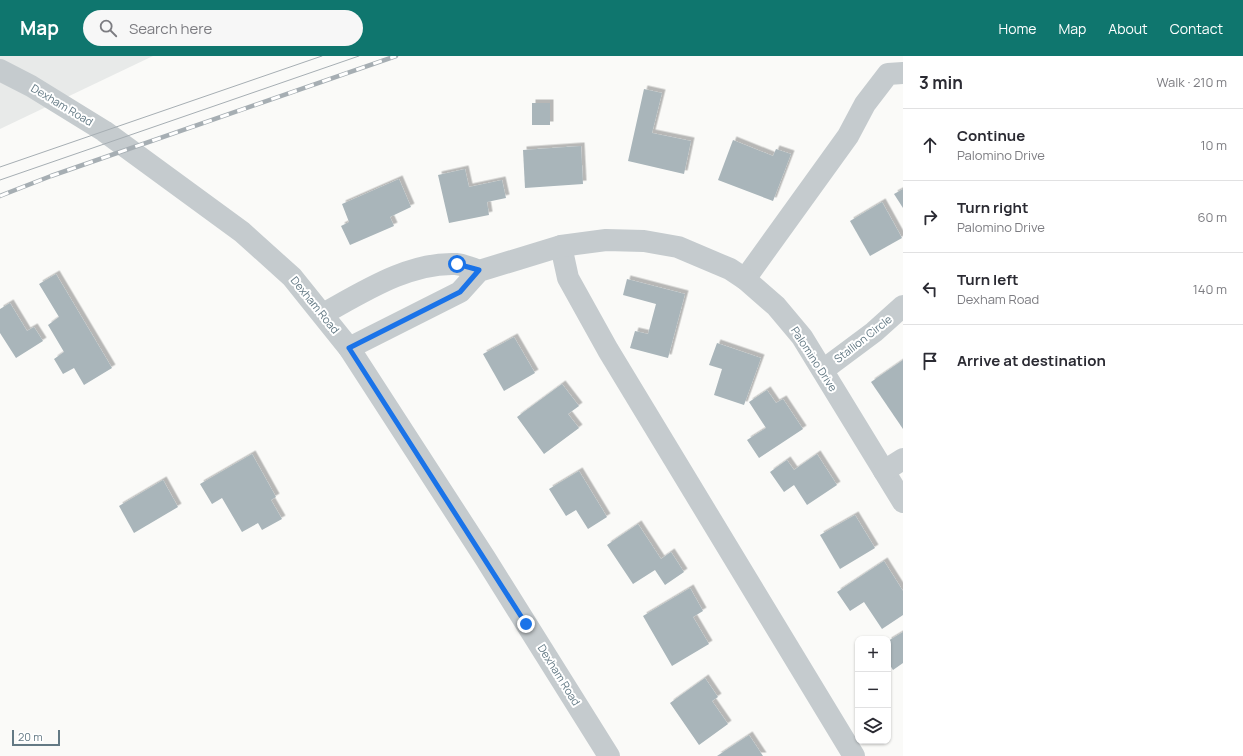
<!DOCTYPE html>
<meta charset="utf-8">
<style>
:root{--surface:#fff;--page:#f7f7f7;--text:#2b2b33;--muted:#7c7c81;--line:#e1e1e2;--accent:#0f766e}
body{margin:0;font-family:Manrope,sans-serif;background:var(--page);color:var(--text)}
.controls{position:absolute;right:12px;bottom:12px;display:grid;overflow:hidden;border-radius:8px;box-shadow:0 1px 3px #0004}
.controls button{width:36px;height:36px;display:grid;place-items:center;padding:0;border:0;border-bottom:1px solid var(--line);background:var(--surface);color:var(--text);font:20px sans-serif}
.scale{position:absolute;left:12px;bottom:10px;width:48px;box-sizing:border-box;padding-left:4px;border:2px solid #637984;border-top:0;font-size:11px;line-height:14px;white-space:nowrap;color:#637984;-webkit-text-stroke:3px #fff;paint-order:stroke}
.stop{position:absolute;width:12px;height:12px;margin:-9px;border:3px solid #1a73e8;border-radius:50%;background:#fff}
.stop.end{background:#1a73e8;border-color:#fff;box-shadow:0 1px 4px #0008}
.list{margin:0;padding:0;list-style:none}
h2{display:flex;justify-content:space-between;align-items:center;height:52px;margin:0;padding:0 16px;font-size:17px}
h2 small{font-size:13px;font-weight:400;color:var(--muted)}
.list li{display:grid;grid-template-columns:26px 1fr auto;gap:12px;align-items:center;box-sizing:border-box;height:72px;padding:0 16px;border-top:1px solid var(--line)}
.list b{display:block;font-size:15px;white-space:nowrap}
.list p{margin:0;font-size:13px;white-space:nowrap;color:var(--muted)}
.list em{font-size:13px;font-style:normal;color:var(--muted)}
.icon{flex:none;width:22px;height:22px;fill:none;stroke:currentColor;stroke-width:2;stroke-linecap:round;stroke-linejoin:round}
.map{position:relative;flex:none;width:903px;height:700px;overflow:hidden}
header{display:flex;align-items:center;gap:24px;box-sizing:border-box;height:56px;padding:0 20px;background:var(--accent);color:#fff}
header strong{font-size:19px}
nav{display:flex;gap:22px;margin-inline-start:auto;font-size:14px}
.search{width:280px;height:36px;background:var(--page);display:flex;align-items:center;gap:10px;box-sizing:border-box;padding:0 14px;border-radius:22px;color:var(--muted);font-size:15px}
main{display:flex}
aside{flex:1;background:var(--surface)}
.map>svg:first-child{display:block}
</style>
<header>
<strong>Map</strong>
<div class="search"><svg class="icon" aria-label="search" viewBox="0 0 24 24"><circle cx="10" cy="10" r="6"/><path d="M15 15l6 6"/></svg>Search here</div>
<nav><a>Home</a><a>Map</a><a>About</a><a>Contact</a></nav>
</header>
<main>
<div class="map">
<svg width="903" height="700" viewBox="0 0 903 700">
<defs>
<filter id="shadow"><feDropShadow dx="3.5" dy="-3.5" stdDeviation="0" flood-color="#0004"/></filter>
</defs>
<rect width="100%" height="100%" fill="#fafaf8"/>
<!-- built -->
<polygon fill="#e8eae9" points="0,0 153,0 0,73"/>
<!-- building -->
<g fill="#a9b5ba" filter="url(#shadow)">
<polygon points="644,33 662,37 652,77 691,85 684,118 628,105"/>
<rect x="532" y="47" width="18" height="22"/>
<polygon points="733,84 773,100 776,93 791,98 773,145 718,124"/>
<polygon points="581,90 583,128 525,132 523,94"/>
<polygon points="465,113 469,131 502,124 506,142 487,146 489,159 449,167 438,119"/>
<polygon points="399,123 411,151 390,161 394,170 350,189 341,170 349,166 342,148"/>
<polygon points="903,133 903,152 894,138"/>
<polygon points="882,146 902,182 870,200 850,165"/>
<polygon points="56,218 112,312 84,329 74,312 63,318 54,303 64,296 48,269 59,261 39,228"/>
<polygon points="627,223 685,238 668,302 630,292 635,275 648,278 656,248 623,239"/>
<polygon points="10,247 27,275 34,271 43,285 16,302 0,277 0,253"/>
<polygon points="514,281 535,317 504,335 483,298"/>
<polygon points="717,287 761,302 744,349 714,339 722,313 709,309"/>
<polygon points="903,304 903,373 871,326"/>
<polygon points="562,328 579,350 568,358 579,372 544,398 517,361"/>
<polygon points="767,334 776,347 783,343 803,373 759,402 747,384 766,372 749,346"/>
<polygon points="252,398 276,441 271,444 282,463 262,474 258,467 242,476 222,442 212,448 200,428"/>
<polygon points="817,398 837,429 807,449 794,429 784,436 770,416 787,404 794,414"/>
<polygon points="579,415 607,461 588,473 576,454 566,460 549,433"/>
<polygon points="163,424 178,451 134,477 119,450"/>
<polygon points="855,459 875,492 840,513 820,479"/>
<polygon points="638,468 661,503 671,496 684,516 665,529 655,514 633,528 607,489"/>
<polygon points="884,505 903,535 903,559 882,573 864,546 850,555 837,536"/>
<polygon points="690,532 703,555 693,561 709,588 672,610 643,560"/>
<polygon points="903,576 903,607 893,614 888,606 888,585"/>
<polygon points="705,622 718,641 712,645 728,668 699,689 670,647"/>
<polygon points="749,679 763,700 717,700"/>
</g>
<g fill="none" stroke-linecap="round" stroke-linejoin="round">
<!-- minor -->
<g stroke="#c5cbce" stroke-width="22">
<polyline points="0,14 31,30 104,75 242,176 292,221 349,292 485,502 609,700"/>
<polyline points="561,190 568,222 608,294 854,700"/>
<polyline points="745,223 848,80 865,48 888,18 903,17"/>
<path d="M323,258C363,236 409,206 456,208C464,209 472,212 479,215"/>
<polyline points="349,292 460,236 479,215 561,190 606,184 644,185 678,191 730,213 745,223 776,250 802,281 903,446"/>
<polyline points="823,314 874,276 903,250"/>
<polyline points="884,415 903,403"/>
</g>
<!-- tram -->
<g stroke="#a6aeb3" stroke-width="1">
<polyline points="0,111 322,0"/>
<polyline points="0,124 359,0"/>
</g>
<defs>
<polyline id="rail" points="0,140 51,120 396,0"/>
</defs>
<!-- rail casing -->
<use href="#rail" stroke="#a6aeb3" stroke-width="4.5"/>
<!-- rail -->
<use href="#rail" stroke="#fff" stroke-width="3" stroke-dasharray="9" stroke-linecap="butt"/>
</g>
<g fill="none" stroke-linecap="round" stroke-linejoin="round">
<!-- route -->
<polyline stroke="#1a73e8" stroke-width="5" points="457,208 479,214 460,236 349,292 526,568"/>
</g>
<g text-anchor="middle" stroke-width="4" stroke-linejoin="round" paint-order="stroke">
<!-- street labels -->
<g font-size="11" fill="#637984" stroke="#fff">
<text transform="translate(62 49) rotate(31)" y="4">Dexham Road</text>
<text transform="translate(315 249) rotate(51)" y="4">Dexham Road</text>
<text transform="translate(863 283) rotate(-38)" y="4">Stallion Circle</text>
<text transform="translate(814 303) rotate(57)" y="4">Palomino Drive</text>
<text transform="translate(559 619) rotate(58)" y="4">Dexham Road</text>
</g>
</g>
</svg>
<div class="controls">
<button>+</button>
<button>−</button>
<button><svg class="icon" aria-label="layers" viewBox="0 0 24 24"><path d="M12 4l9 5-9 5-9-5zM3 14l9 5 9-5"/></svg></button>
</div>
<div class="scale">20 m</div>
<div class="stop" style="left:457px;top:208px"></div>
<div class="stop end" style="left:526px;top:568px"></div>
</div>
<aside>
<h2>3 min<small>Walk · 210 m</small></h2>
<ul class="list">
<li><svg class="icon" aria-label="ahead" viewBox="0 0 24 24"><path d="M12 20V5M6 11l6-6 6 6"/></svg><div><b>Continue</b><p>Palomino Drive</p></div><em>10 m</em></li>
<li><svg class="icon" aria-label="right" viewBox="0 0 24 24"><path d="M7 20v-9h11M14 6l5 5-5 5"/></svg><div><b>Turn right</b><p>Palomino Drive</p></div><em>60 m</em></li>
<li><svg class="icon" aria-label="left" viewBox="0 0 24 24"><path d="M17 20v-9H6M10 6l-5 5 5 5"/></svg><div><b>Turn left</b><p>Dexham Road</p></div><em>140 m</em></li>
<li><svg class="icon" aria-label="arrive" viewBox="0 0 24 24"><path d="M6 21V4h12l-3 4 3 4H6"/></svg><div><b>Arrive at destination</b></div></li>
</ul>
</aside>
</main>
